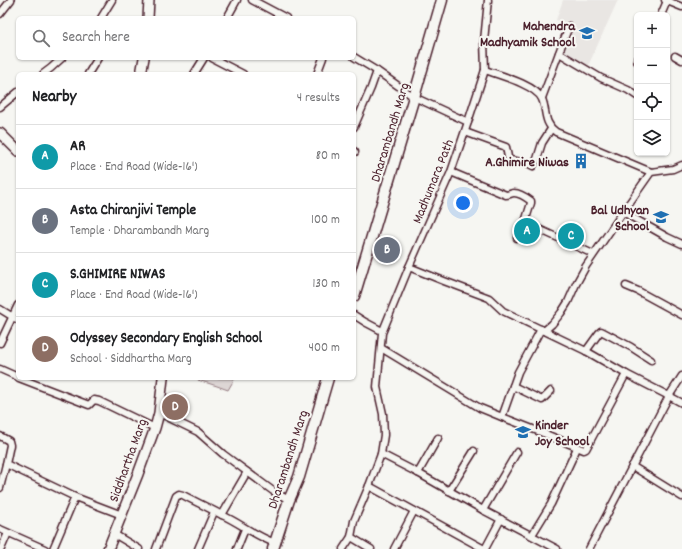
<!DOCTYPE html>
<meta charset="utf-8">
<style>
:root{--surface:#fff;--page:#f6f6f6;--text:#202124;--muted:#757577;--line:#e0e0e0;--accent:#1f6fb2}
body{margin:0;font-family:Dekko,sans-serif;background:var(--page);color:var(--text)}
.controls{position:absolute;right:12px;top:12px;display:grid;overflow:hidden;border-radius:6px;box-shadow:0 1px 3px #0004}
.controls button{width:36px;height:36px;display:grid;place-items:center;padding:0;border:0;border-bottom:1px solid var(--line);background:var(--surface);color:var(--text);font:20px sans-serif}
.you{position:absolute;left:463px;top:203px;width:14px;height:14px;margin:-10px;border:3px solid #fff;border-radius:50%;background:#1a73e8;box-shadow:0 0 0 6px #1a73e833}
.badge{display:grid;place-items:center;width:26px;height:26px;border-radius:50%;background:var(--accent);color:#fff;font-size:13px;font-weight:700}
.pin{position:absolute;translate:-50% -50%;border:2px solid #fff;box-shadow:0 1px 4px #0006}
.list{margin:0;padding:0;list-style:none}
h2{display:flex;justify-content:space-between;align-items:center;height:52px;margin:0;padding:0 16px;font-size:17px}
h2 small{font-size:13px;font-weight:400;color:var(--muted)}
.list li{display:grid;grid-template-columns:26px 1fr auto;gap:12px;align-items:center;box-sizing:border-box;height:64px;padding:0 16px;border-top:1px solid var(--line)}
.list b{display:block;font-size:15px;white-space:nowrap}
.list p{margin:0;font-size:13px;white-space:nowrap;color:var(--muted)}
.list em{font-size:13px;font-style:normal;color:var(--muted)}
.icon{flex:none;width:22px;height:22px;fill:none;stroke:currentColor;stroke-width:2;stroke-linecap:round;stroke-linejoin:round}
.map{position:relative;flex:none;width:682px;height:549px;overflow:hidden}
.search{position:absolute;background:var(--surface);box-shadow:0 1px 3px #0004;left:16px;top:16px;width:340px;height:44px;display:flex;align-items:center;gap:10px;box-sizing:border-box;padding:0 14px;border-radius:6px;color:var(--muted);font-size:15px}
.panel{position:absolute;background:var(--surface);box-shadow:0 1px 3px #0004;left:16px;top:72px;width:340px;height:308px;border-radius:6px}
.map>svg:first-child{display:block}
</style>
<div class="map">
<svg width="682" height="549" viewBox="0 0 682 549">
<rect width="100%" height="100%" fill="#f6f6f2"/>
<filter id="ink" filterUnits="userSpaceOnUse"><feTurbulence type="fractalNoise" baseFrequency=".025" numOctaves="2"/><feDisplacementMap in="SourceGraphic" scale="8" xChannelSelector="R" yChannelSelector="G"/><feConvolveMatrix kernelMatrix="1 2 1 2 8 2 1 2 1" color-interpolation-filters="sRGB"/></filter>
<g filter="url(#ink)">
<!-- built -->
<polygon fill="#e9e6e3" points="563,0 618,0 588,66 563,52 573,27 556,20"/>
<!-- green -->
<polygon fill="#ddd6d5" stroke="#947a80" points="198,378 235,378 228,390 217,386 198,380"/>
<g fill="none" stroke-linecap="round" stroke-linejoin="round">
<defs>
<g id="street">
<polyline points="252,0 286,18"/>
<polyline points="665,0 682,7"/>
<polyline points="0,14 11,0"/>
<polyline points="661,15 667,1"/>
<polyline points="101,18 112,0"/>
<polyline points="227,18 237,0"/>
<polyline points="559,53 601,78 628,90 637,96"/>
<polyline points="675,56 682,60"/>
<polyline points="354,57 377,71 414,97 468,122"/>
<polyline points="212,58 243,74"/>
<polyline points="637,61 637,60"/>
<path d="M485,70C499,75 536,85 542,99C547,110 543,123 556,132L651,172"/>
<polyline points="43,74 51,68 62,58"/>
<polyline points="88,74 98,58"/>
<polyline points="194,74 204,58"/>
<polyline points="317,74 323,58"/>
<polyline points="542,98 569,26"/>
<polyline points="0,107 18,92"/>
<polyline points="354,127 371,88 377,71"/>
<polyline points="465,132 506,147 508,157 510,160 527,163 533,166 537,159 542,143 551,129"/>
<polyline points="354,151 355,152"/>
<polyline points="682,165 673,169 651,172 623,212 667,237 682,244"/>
<path d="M451,172L506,195C509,195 511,193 514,193C519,193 527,198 531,201V203L525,222L530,225L593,254"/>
<polyline points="517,238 525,222"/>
<polyline points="409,267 444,281 489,298 503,311 586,351 626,374 669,396 682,403"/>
<polyline points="626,286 638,291 682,315"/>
<polyline points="0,309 18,320"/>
<polyline points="354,315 365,322 382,331"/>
<polyline points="544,331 552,324 561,313 568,302 576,284 586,266 623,212"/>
<polyline points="0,343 18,305"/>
<polyline points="381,348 480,408 502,417 548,435 584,450 586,449 626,374"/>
<polyline points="586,351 599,333 601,331 603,332 631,347 651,360"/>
<polyline points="0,369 18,377"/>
<polyline points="19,378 89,405 94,400 99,401 155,428"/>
<polyline points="513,386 542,400 551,391"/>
<polyline points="159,413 198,432 223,454 273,491 289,500"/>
<polyline points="502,417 518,372 541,329"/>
<polyline points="0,436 9,441 10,445 6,464 75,497 122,515"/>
<polyline points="381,454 418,473 483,510 557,549"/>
<polyline points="632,466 682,497"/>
<polyline points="418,473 438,438"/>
<polyline points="369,486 484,549"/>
<polyline points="0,488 6,464"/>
<polyline points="449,491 474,451"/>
<polyline points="483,510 517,452"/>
<polyline points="222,515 247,472"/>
<polyline points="0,529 45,549"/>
<polyline points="114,534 139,549"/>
<polyline points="532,535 551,504 577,448"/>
<polyline points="351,537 371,549"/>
<polyline points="1,549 8,533"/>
<polyline points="53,549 75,497"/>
<path d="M156,549L176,496L179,494L183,495C196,502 209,508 222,515C240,523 255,536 275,543"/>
<polyline points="198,549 214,512"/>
<polyline points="237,549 245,529"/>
<polyline points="343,549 351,537 354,521 369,486 381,454 384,435 383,414 377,387 382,333 409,267 451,172 468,122 485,70 484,41 488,0"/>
<polyline points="394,549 414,511"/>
<polyline points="485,549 501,519"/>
<polyline points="589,549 669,396 682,376"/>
</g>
<g id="secondary">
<polyline points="148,18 149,0"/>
<polyline points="141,74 144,58"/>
<polyline points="0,133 18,151"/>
<polyline points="108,549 138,474 155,428 159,413 163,378"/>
</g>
<g id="primary">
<polyline points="354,296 414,97 442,0"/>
<polyline points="273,549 289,500 299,477 328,378"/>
</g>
</defs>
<!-- street casing -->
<use href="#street" stroke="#4a1f2b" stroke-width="9"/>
<!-- secondary casing -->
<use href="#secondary" stroke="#4a1f2b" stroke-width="12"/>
<!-- primary casing -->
<use href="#primary" stroke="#4a1f2b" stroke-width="13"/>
<!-- street -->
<use href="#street" stroke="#f6f6f2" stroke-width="6"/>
<!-- secondary -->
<use href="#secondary" stroke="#f6f6f2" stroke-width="9"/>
<!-- primary -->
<use href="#primary" stroke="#f6f6f2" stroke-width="10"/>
</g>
</g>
<!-- icons -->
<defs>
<symbol id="school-bare" viewBox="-9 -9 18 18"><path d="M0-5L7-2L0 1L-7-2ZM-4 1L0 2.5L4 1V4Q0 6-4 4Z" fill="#1f6fb2" stroke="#f6f6f2" stroke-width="2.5" paint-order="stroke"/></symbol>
<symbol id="building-bare" viewBox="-9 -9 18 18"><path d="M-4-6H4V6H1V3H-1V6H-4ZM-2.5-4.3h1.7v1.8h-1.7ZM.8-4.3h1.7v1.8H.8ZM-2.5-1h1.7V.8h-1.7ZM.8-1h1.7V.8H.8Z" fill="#1f6fb2" stroke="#f6f6f2" stroke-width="2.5" paint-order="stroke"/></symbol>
</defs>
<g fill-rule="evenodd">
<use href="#school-bare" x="576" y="22" width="22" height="22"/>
<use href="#building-bare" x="570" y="150" width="22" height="22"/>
<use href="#school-bare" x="650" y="206" width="22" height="22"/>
<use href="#school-bare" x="512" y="421" width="22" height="22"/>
</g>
<g text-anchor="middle" stroke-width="4" stroke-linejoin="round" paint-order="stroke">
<!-- poi labels -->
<g font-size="14" font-weight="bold" fill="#4a1f2b" stroke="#f6f6f2" text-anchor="end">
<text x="575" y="30">Mahendra<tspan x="575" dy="16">Madhyamik School</tspan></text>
<text x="569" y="166">A.Ghimire Niwas</text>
<text x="649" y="214">Bal Udhyan<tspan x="649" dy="16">School</tspan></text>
<text x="535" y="429" text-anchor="start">Kinder<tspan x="535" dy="16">Joy School</tspan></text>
</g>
<!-- street labels -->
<g font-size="14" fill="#4a1f2b" stroke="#f6f6f2">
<text transform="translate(389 132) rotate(-73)" y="5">Dharambandh Marg</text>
<text transform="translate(432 181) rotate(-68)" y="5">Madhumara Path</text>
<text transform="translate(287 459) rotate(-72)" y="5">Dharambandh Marg</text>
<text transform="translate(127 460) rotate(-70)" y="5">Siddhartha Marg</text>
</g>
</g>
</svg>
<div class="controls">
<button>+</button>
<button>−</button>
<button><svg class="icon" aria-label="locate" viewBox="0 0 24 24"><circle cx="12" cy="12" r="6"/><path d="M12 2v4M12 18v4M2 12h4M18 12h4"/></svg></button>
<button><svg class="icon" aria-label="layers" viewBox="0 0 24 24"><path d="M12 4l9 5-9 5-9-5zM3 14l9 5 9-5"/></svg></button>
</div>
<div class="you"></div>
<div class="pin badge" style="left:527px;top:231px;background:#0f9aa8">A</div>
<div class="pin badge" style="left:387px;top:250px;background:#6b7280">B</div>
<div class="pin badge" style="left:571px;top:236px;background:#0f9aa8">C</div>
<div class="pin badge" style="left:175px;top:407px;background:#8d6e63">D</div>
<div class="search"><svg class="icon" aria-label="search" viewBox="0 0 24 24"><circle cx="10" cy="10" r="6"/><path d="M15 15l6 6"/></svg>Search here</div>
<section class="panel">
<h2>Nearby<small>4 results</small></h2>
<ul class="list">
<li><span class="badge" style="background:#0f9aa8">A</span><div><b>AR</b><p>Place · End Road (Wide-16')</p></div><em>80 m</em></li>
<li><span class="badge" style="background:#6b7280">B</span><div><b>Asta Chiranjivi Temple</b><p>Temple · Dharambandh Marg</p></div><em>100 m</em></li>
<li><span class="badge" style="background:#0f9aa8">C</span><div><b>S.GHIMIRE NIWAS</b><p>Place · End Road (Wide-16')</p></div><em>130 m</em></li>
<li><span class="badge" style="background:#8d6e63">D</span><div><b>Odyssey Secondary English School</b><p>School · Siddhartha Marg</p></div><em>400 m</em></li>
</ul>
</section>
</div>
